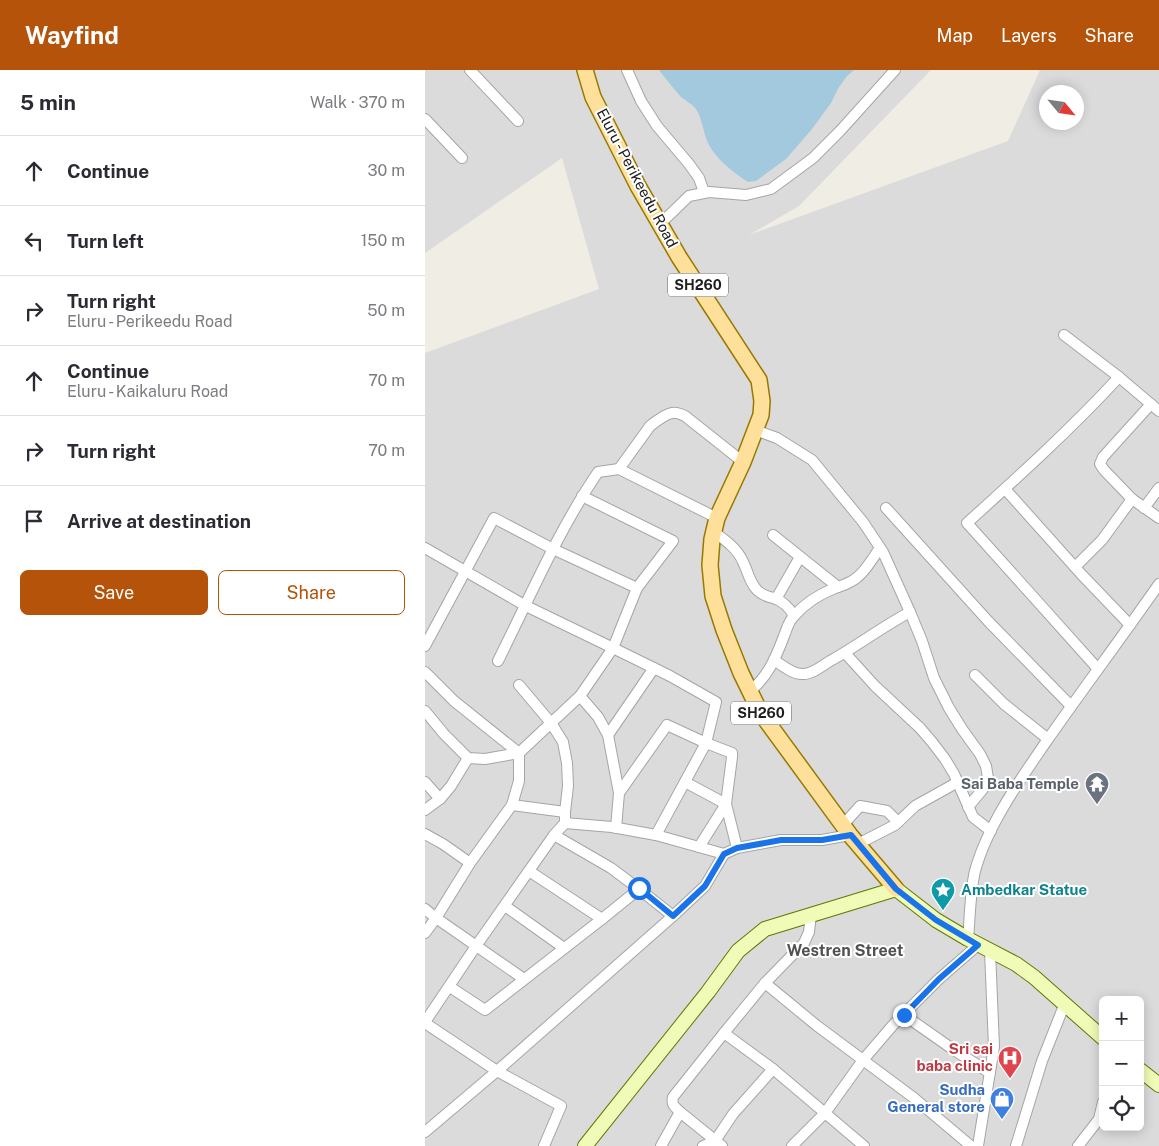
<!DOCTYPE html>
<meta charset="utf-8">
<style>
:root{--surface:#fff;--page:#f2f2f3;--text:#2b2b33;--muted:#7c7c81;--line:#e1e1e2;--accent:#b45309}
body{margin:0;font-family:"Public Sans",sans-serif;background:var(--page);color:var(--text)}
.controls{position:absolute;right:15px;bottom:15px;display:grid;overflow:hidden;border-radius:8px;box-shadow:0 2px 12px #0003}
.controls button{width:45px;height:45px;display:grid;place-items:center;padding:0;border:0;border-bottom:1px solid var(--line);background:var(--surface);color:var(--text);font:25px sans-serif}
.compass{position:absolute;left:614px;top:15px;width:45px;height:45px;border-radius:50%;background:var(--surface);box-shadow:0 2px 12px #0003;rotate:119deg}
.stop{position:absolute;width:15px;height:15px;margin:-11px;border:4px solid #1a73e8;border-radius:50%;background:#fff}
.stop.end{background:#1a73e8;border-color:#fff;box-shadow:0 1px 5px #0008}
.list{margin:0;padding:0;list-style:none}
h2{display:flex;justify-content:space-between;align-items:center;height:65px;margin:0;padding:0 20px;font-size:21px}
h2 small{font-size:16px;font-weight:400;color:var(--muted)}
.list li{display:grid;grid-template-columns:32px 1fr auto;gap:15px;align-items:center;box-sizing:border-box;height:70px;padding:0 20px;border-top:1px solid var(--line)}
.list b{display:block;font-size:19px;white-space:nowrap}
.list p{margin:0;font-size:16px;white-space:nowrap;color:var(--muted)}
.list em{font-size:16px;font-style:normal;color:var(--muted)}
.actions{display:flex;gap:10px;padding:15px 20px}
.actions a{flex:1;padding:11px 0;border:1px solid var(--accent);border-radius:8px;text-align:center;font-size:18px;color:var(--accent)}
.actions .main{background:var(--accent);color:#fff}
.icon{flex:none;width:28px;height:28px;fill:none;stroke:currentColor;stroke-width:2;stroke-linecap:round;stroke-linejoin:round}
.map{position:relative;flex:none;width:734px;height:1076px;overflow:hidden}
header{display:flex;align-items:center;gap:30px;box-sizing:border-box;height:70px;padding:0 25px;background:var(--accent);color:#fff}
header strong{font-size:24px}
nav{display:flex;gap:28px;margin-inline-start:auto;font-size:18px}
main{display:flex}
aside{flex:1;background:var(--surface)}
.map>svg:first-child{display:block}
</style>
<header>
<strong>Wayfind</strong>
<nav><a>Map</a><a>Layers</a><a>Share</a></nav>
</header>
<main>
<aside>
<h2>5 min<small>Walk · 370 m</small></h2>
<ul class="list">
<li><svg class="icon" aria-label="ahead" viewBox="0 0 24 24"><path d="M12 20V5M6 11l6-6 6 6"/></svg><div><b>Continue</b></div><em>30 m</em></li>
<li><svg class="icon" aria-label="left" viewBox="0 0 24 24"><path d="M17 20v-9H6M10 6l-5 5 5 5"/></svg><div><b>Turn left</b></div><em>150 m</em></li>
<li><svg class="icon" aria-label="right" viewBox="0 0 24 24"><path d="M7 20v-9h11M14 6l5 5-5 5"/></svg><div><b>Turn right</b><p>Eluru - Perikeedu Road</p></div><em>50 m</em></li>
<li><svg class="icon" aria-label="ahead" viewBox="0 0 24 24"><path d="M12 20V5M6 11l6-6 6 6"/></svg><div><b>Continue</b><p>Eluru - Kaikaluru Road</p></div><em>70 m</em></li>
<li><svg class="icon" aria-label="right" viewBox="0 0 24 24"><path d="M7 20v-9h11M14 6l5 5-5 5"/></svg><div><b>Turn right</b></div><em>70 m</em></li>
<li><svg class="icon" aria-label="arrive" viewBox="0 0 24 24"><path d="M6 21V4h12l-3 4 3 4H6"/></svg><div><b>Arrive at destination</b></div></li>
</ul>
<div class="actions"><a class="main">Save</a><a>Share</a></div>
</aside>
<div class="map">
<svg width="734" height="1076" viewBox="0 0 734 1076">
<rect width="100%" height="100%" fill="#efede4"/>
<!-- residential -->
<path fill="#dcdbdb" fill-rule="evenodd" d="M0,0H506L374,136L324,165L583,71L615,0H734V1076H0V283L174,219L137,88L0,183ZM622,22H652V52H622ZM678,930H715V1057H678Z"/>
<!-- water -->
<path fill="#a3c9de" d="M234,0H429L422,6L414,17L406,33L387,59L361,89L331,111L323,112C309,103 292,90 284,75C278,64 278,50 271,39C267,34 261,31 256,27C248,18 242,10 234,0Z"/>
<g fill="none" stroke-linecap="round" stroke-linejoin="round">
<defs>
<g id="street">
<polyline points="45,0 93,51"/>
<polyline points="202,0 216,31 232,56 264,94 274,108 279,122"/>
<polyline points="0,49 37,88"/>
<polyline points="235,154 264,126 284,122 321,125 346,119 388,88 415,61 470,0"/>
<polyline points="639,265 694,307 734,341"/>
<polyline points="330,360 352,368 387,390 438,452 458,482 485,542 497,571 509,608 524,638 537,659 555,684 561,696 563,708 558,719 543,737"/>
<path d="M194,399L225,356C230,352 241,344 247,343C252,342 256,344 260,346L318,392"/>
<polyline points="580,419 657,505 705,555"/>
<polyline points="707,429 679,400 675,394 678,387 726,334"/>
<polyline points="461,438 563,551 646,636"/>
<polyline points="719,438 734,418"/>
<path d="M289,462C300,470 313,479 318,492C323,501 324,512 332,520C336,524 343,527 349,528C357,531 365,538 369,546"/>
<polyline points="348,465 413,517"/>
<polyline points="0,478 101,536 188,578 212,518 248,471 157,426"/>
<polyline points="650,497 677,470 707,429 734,448"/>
<polyline points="351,529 375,487"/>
<polyline points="0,576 69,448 128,479 212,518"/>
<polyline points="420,583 450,616 495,658 507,672 520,689 529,704 548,747 566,761"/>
<path d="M349,590C357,595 367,604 377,604C386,605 397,596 405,591C432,576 457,557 485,542"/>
<path d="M73,591C105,527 133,461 173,402L194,399L292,448"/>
<path d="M673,599L542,453C594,406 646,359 694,307"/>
<polyline points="0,602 29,631 94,683 94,711 87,735 45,793 11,848 99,909 96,912"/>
<polyline points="550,605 579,634 623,669"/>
<polyline points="94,615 126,653 155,626 173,647 183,665 194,723 191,758"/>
<path d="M325,621C343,607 351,587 359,566C362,559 363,552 369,546C380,533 395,524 410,518C415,516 420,515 425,512C438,506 447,489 455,478"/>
<polyline points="155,626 188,578 245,606 291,632 281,673 242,655 194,723"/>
<polyline points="0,641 19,664 43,688 60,689 94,683 126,653 138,672 142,693 143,716 140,742"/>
<polyline points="183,665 229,598"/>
<polyline points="0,712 15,729"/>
<polyline points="260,712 301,734 274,777"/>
<polyline points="0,740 15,729 26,716 43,688"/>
<polyline points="140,753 187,757 231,765 299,784 280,816 248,846"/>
<polyline points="418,755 435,736 462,741 473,752"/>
<polyline points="0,764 18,774 45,793"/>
<polyline points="231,765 281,673 307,683 307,687 301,734 312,778"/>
<polyline points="433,774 470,755 490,736 533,712"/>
<polyline points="299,784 312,778 356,770 397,770 425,765"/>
<polyline points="104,801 177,849"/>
<polyline points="80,836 139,878"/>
<polyline points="0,839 11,848 0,863"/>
<path d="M543,869C545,847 545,822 550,801C562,756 595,710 621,672C658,619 697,567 734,514"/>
<polyline points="25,917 60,940 177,849 214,819"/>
<polyline points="479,945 529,980 565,1003"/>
<polyline points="0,952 51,876 129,765 140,753 140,742 87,735"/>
<polyline points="0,953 72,1001 248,846 214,819 186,798 129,765"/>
<polyline points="299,963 348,999"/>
<path d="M255,1042C250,1037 246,1035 248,1027L299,963L340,913L379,873L384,862L386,845"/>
<polyline points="0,1062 72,1001 136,1036 119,1076"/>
<polyline points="236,1076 255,1042 297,1076"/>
<polyline points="278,1076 290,1071 308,1044 348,999 400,1043 438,990 391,955 340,913"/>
<polyline points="367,1076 400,1043 439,1076"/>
<polyline points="546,1076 489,1028 438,990 468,955 514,909 553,875"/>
<polyline points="553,1076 569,977 565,881"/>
<polyline points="591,1076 617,991 640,933"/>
<polyline points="653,1076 674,1049 678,1032"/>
</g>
<g id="secondary">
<polyline points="715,1000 734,1015"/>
<polyline points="160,1076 283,922 313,881 340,859 471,819 511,850 543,869 591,894 609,907 678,968"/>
</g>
<polyline id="primary" points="160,0 168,27 213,116 254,187 334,310 337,331 336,345 318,392 292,448 287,469 285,495 288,526 299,560 316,603 335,642 425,765 471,819"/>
</defs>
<!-- street casing -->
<use href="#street" stroke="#a5a5a5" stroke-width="12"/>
<!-- secondary casing -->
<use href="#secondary" stroke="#5d7902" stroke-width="16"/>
<!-- primary casing -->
<use href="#primary" stroke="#987900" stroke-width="18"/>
<!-- street -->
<use href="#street" stroke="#fff" stroke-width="10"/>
<!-- secondary -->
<use href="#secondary" stroke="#effbb6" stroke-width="14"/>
<!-- primary -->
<use href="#primary" stroke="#fee09a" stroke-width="15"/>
</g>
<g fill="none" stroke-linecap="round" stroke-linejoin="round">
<!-- route -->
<polyline stroke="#1a73e8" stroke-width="6" points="214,818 248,846 280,816 299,784 312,778 356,770 397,770 426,765 471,819 511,850 553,875 514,909 479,945"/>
</g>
<!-- icons -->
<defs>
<symbol id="temple-pin" viewBox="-11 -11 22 30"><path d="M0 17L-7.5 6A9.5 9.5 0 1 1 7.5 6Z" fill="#6b7280" stroke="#fff"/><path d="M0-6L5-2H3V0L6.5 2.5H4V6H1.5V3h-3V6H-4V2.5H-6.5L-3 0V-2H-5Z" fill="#fff"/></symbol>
<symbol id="sight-pin" viewBox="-11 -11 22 30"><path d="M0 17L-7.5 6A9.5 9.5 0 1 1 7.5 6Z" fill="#0f9aa8" stroke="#fff"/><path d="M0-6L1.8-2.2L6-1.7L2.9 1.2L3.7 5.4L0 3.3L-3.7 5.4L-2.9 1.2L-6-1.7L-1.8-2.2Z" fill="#fff"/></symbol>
<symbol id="hospital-pin" viewBox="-11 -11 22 30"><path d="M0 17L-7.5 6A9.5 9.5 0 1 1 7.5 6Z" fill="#e0444e" stroke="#fff"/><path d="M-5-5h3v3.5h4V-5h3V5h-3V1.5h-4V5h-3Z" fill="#fff"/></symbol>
<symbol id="shop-pin" viewBox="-11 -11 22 30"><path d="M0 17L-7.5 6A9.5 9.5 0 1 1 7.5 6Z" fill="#3f7fe0" stroke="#fff"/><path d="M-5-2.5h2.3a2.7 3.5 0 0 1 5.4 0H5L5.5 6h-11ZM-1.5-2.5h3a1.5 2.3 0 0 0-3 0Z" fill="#fff"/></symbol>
</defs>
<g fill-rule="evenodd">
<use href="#temple-pin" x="658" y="700" width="28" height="38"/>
<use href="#sight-pin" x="504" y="806" width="28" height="38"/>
<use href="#hospital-pin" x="571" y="974" width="28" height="38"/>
<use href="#shop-pin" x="563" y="1015" width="28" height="38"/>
</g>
<g text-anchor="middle" stroke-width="4" stroke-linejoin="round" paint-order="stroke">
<!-- shield labels -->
<g fill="#fff" stroke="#626262" stroke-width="1">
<rect x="243" y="203.5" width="60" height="23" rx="4"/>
<rect x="306" y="631.5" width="60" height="23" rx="4"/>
</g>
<g font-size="14" font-weight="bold" fill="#1e1e1e">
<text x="273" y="220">SH260</text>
<text x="336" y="648">SH260</text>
</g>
<!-- street labels -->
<g font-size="15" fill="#1e1e1e" stroke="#fff">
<text transform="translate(212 108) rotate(62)" y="5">Eluru - Perikeedu Road</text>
</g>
<!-- worship labels -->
<g font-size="15" font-weight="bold" fill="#5b616d" stroke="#fff" text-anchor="end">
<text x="654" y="719">Sai Baba Temple</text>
</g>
<!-- culture labels -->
<g font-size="15" font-weight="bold" fill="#0d838f" stroke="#fff" text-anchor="start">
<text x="536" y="825">Ambedkar Statue</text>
</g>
<!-- health labels -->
<g font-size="15" font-weight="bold" fill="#be3a42" stroke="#fff" text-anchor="end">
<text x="568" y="984">Sri sai<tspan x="568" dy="17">baba clinic</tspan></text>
</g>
<!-- shop labels -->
<g font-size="15" font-weight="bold" fill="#366cbe" stroke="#fff" text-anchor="end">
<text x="560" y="1025">Sudha<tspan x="560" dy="17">General store</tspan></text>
</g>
<!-- neighbourhood labels -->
<g font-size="16" font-weight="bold" fill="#515151" stroke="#fff">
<text x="420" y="886">Westren Street</text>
</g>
</g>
</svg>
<div class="controls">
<button>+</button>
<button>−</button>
<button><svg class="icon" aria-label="locate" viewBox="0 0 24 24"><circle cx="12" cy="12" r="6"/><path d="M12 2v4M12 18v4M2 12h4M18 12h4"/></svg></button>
</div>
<svg class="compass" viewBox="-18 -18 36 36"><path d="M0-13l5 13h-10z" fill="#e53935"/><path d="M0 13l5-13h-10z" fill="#7c7c81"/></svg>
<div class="stop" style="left:214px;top:818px"></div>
<div class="stop end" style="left:479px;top:945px"></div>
</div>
</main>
